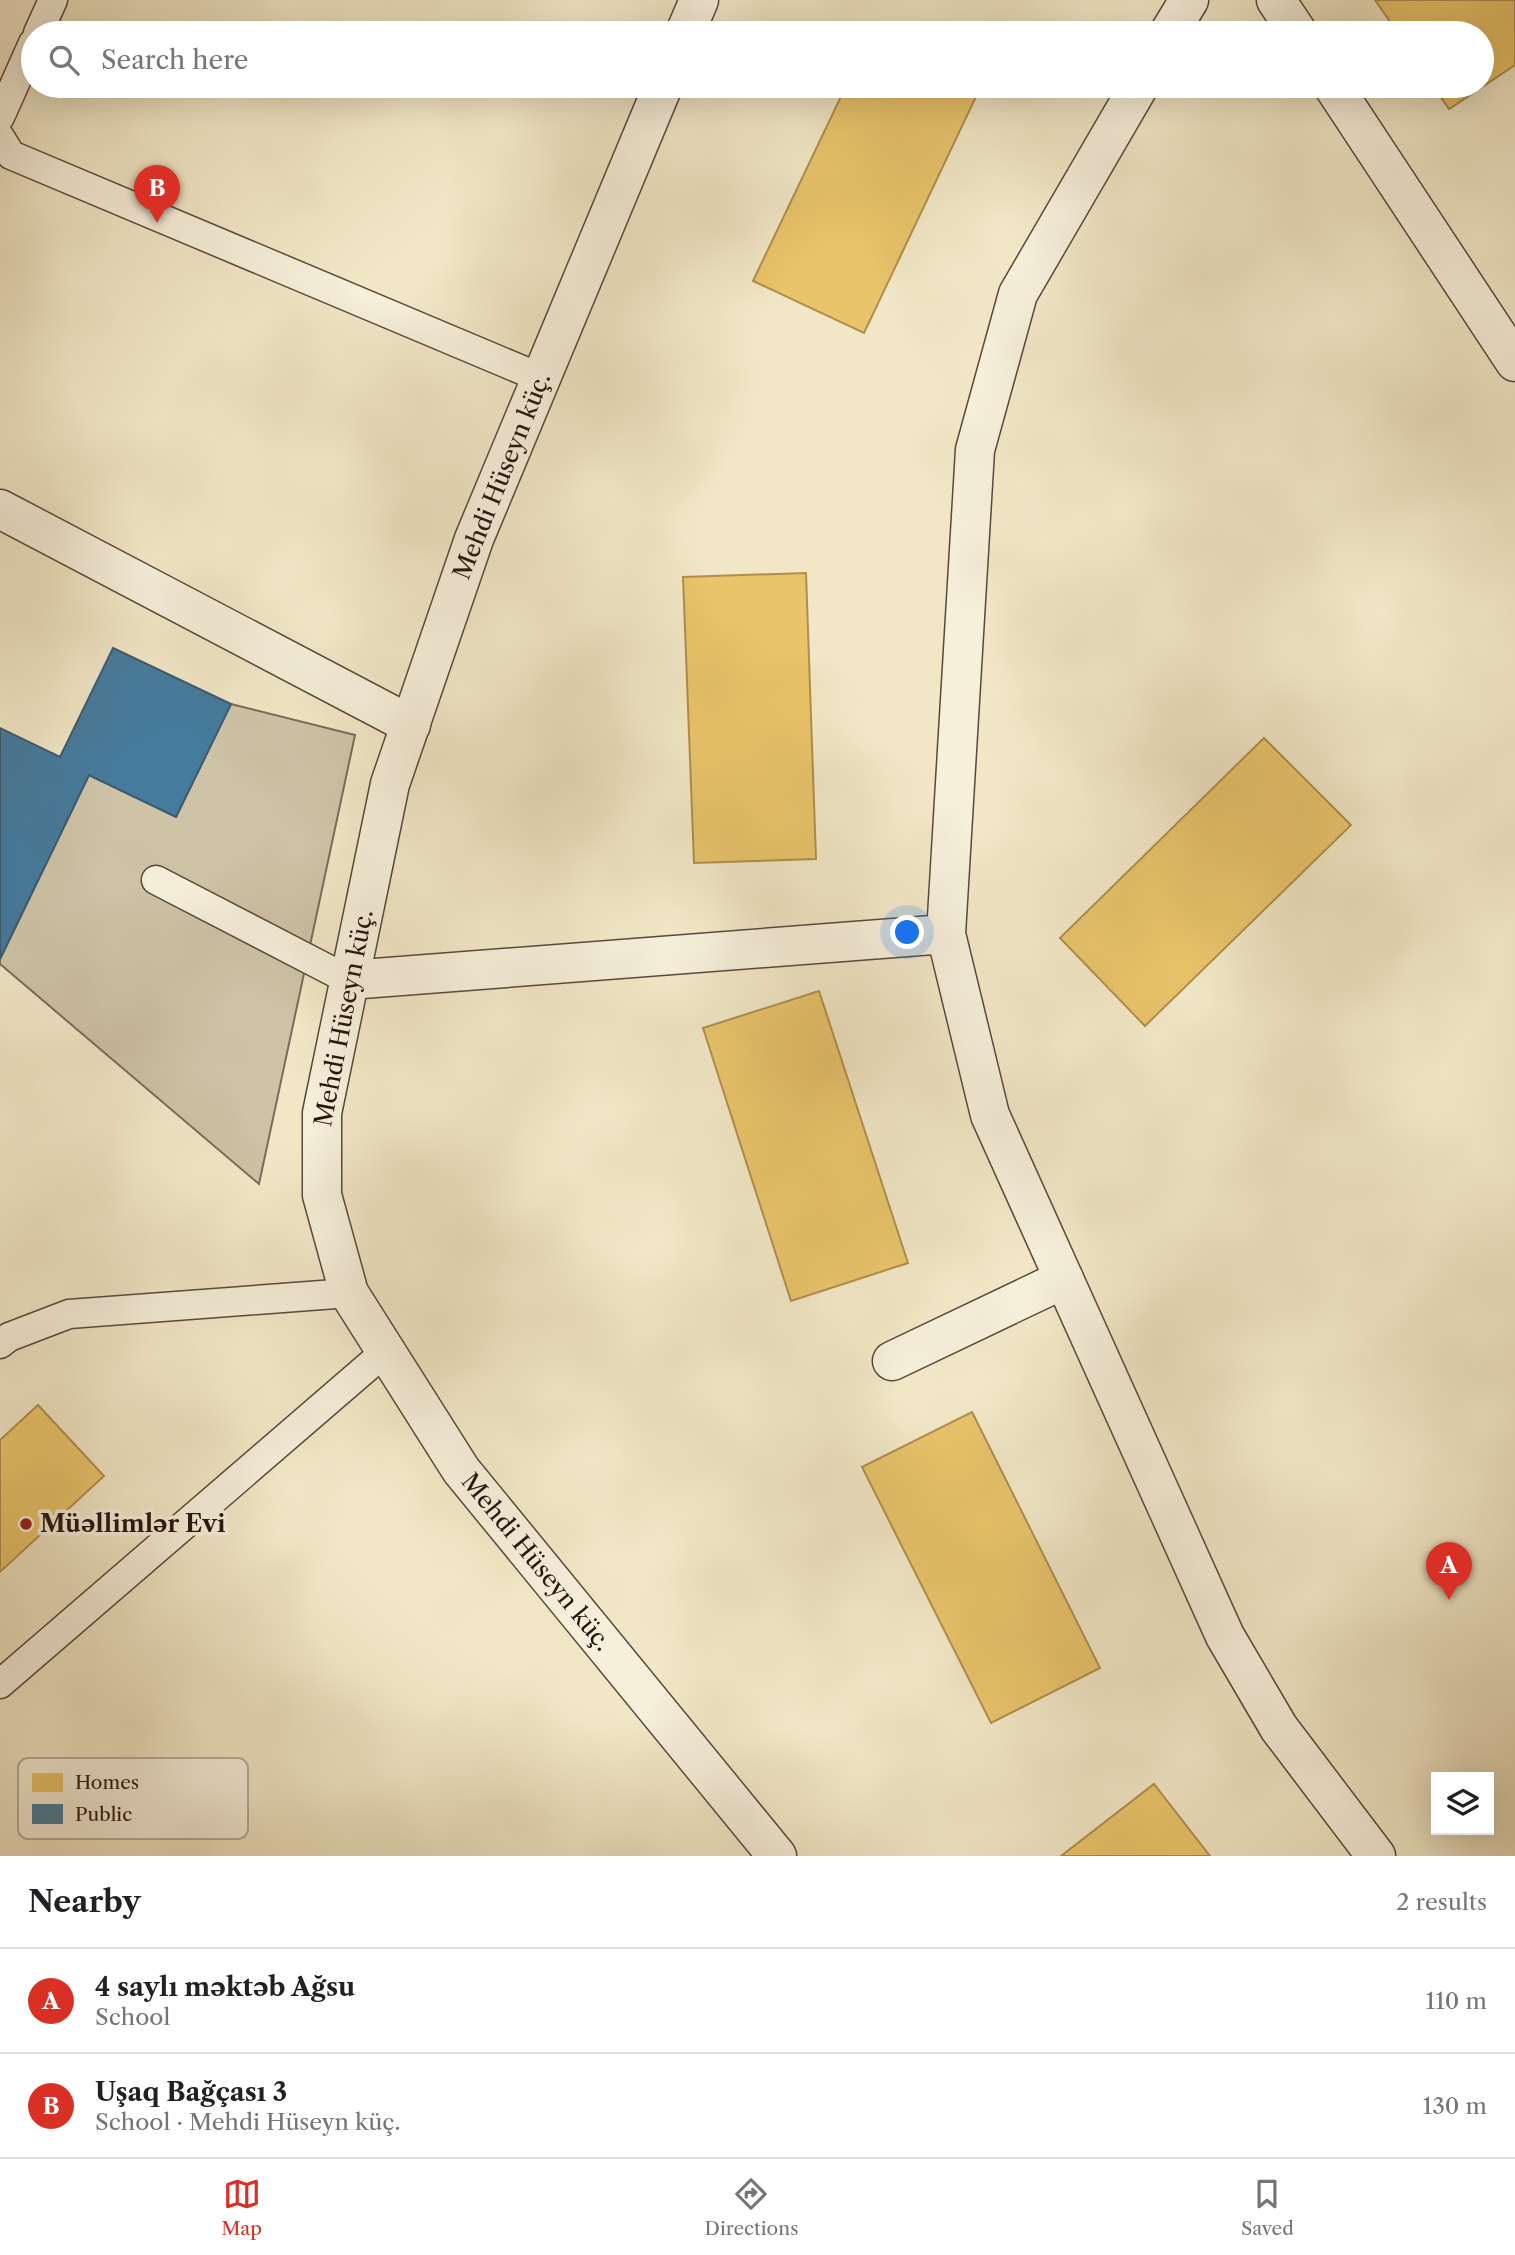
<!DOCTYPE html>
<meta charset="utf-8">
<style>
:root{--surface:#fff;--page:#f2f2f2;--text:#202124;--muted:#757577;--line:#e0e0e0;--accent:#d93025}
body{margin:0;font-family:"Libre Caslon Text",serif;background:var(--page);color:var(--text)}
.controls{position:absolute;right:21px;bottom:21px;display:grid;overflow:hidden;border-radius:0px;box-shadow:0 7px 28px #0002}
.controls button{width:63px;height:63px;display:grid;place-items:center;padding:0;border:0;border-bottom:2px solid var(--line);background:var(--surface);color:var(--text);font:35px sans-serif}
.you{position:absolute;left:908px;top:933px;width:24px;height:24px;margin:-18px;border:5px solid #fff;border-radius:50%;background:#1a73e8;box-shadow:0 0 0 10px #1a73e833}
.badge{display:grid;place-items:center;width:46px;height:46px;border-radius:50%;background:var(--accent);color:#fff;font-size:23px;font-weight:700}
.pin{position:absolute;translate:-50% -58px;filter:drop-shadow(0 2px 4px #0008)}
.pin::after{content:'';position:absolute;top:37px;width:24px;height:21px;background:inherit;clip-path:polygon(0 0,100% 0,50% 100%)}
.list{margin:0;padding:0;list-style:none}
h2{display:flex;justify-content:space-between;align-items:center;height:91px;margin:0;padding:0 28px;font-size:30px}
h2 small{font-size:23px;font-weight:400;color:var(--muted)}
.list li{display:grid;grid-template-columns:46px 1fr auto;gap:21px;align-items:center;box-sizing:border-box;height:105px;padding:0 28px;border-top:2px solid var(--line)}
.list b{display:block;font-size:26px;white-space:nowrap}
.list p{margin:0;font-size:23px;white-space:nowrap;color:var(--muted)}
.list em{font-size:23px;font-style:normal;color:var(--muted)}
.icon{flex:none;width:38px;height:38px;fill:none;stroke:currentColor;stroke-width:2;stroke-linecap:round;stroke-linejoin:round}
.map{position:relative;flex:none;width:1515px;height:1856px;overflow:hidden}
.search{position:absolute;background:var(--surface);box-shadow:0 7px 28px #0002;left:21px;right:21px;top:21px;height:77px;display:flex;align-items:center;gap:18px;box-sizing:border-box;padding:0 24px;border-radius:38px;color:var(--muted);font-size:26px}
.sheet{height:301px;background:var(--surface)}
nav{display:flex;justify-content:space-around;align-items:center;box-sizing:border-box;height:98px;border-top:2px solid var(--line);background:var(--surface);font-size:19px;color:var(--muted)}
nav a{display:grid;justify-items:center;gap:4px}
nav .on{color:var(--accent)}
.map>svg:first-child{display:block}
</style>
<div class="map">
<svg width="1515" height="1856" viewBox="0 0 1515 1856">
<rect width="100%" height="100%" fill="#f1e7c6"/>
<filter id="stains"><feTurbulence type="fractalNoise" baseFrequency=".00286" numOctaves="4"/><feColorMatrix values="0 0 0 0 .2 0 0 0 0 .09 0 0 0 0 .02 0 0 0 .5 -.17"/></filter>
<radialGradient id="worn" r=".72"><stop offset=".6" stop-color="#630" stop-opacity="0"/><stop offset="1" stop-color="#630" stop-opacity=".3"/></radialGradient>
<!-- green -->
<polygon fill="#cec3a7" stroke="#7a6c5a" stroke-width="2" points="231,704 355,735 259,1184 0,964 0,959 89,775 176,817"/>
<!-- homes -->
<g fill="#e9c46a" stroke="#ae8f4e" stroke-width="2">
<polygon points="1375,0 1515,0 1515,65 1449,109 1433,86 1482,86 1482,33 1398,33"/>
<polygon points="876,22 901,33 870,33"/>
<polygon points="846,86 981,86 864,333 753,281"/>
<polygon points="806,573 816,859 694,863 683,577"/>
<polygon points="1264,738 1351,825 1145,1026 1060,938"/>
<polygon points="819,991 908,1263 791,1301 703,1028"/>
<polygon points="38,1405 104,1476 0,1572 0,1440"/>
<polygon points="972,1412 1100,1668 991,1723 862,1467"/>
<polygon points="1154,1784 1210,1856 1061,1856"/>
</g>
<!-- public -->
<polygon fill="#457b9d" stroke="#3b5c72" stroke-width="2" points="113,648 231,704 176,817 89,775 0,959 0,728 60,757"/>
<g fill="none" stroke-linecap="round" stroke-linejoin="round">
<defs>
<g id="service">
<polyline points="38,33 53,0"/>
<polyline points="0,117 33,43"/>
<polyline points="0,137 11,155 541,378"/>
<polyline points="156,880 349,980"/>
<polyline points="0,1344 9,1337 69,1314 349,1293"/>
<polyline points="0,1684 386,1351"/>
</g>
<g id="minor">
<polyline points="1276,0 1298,33"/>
<polyline points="1169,33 1189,0"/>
<polyline points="1139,86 1018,294 975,450 946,934 990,1115 1225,1636 1279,1728 1376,1856"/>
<polyline points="1333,86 1515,362"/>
<polyline points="0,509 411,725"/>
<polyline points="349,980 946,934"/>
<polyline points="892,1361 1064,1279"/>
</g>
<g id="tertiary">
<polyline points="685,33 699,0"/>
<path id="s1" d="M663,86L474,539L390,784L322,1113V1195L349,1293L461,1470L777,1856"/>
</g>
</defs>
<!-- service casing -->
<use href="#service" stroke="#58493c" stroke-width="31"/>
<!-- minor casing -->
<use href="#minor" stroke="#58493c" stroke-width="41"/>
<!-- tertiary casing -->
<use href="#tertiary" stroke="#58493c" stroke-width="41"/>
<!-- service -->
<use href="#service" stroke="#f6efda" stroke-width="28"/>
<!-- minor -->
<use href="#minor" stroke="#f6efda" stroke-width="38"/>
<!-- tertiary -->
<use href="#tertiary" stroke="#f6efda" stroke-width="38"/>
</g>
<!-- markers -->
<circle fill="#8f2418" stroke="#f6efda" stroke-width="2.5" cx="26" cy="1524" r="7"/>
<g text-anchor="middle" stroke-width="7" stroke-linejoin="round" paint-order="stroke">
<!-- street labels -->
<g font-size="24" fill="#25140e" stroke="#f6efda">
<text transform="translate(502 476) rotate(-68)" y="8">Mehdi Hüseyn küç.</text>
<text transform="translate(344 1018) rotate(-79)" y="8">Mehdi Hüseyn küç.</text>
<text dy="8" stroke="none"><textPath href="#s1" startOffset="1598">Mehdi Hüseyn küç.</textPath></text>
</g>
<!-- poi labels -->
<g font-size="24" font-weight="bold" fill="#25140e" stroke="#f6efda" text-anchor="start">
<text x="40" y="1532">Müəllimlər Evi</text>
</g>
</g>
<!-- legend -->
<rect x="18" y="1758" width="230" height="81" rx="10" fill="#f6efda" stroke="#b7ad9d" stroke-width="2"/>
<rect x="32" y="1773" width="31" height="19" fill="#e9c46a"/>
<rect x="32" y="1804" width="31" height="20" fill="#457b9d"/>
<g font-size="19" fill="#25140e">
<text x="75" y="1789">Homes</text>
<text x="75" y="1821">Public</text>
</g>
<rect width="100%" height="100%" filter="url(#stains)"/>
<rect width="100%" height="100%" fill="url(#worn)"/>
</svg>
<div class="controls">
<button><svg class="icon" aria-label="layers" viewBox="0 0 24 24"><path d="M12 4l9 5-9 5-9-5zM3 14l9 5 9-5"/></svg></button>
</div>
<div class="you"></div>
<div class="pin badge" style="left:1449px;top:1600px">A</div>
<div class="pin badge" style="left:157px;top:223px">B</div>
<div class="search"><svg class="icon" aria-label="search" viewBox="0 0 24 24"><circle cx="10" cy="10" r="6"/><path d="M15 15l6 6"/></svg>Search here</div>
</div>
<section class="sheet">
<h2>Nearby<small>2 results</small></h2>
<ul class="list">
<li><span class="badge">A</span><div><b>4 saylı məktəb Ağsu</b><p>School</p></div><em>110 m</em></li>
<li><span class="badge">B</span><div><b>Uşaq Bağçası 3</b><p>School · Mehdi Hüseyn küç.</p></div><em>130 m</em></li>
</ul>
</section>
<nav>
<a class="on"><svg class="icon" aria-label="map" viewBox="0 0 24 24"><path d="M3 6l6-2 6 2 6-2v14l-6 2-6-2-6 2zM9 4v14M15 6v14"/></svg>Map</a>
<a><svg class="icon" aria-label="directions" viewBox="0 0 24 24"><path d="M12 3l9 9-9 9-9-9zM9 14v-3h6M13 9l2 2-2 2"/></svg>Directions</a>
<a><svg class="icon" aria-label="saved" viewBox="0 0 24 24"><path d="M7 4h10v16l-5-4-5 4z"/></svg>Saved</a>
</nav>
